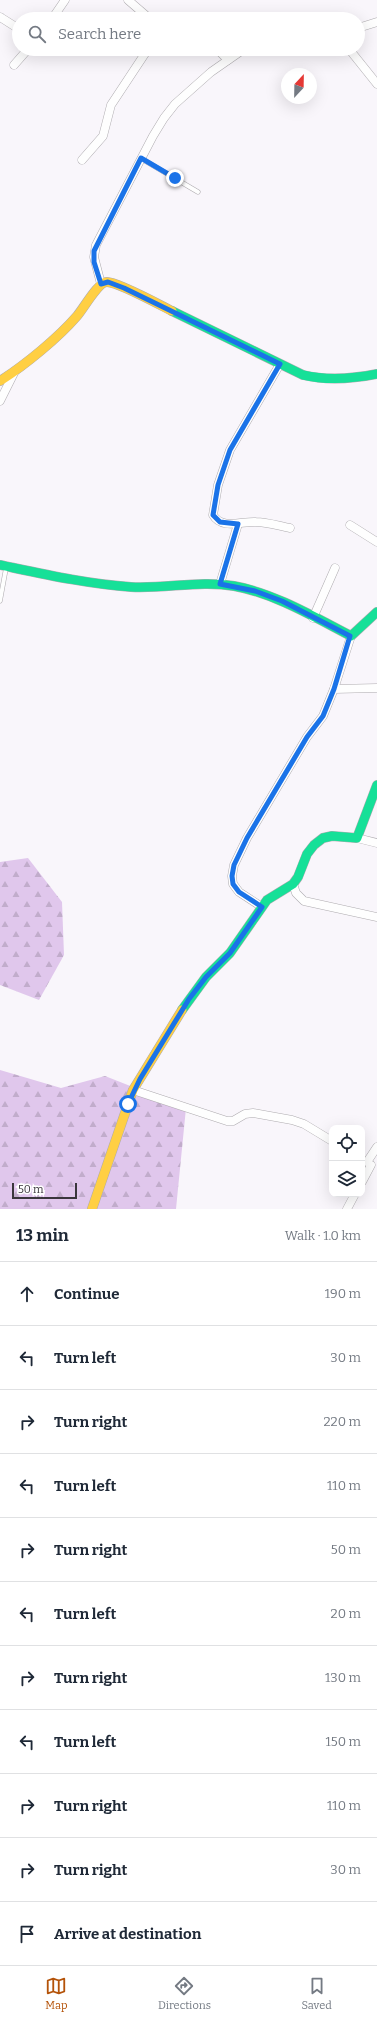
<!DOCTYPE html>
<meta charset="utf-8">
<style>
:root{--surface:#fff;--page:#f6f6f7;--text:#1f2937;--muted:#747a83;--line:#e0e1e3;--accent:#b45309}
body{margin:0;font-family:Bitter,serif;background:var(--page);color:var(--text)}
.controls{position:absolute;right:12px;bottom:12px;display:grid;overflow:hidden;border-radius:8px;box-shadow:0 4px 16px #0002}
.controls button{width:36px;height:36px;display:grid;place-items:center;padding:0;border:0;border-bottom:1px solid var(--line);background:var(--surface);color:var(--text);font:20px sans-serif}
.compass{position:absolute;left:281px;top:68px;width:36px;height:36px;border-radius:50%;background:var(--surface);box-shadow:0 4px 16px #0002;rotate:22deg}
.scale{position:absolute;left:12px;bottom:10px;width:65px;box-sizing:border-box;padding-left:4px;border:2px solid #3a363c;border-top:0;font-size:11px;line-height:14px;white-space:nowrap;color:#3a363c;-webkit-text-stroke:3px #fff;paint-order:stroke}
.stop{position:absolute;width:12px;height:12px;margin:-9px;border:3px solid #1a73e8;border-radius:50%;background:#fff}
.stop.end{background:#1a73e8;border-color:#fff;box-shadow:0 1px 4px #0008}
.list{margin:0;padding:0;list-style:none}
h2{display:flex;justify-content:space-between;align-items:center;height:52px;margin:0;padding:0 16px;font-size:17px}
h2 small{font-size:13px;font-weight:400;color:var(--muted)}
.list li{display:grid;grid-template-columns:26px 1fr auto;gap:12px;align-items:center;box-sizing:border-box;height:64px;padding:0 16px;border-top:1px solid var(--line)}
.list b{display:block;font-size:15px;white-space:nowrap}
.list em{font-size:13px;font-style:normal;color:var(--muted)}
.icon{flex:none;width:22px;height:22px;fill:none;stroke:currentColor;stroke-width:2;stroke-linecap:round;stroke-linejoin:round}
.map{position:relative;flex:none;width:377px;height:1209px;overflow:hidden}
.search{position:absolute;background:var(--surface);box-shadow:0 4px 16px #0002;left:12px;right:12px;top:12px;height:44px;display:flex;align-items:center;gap:10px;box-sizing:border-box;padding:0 14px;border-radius:22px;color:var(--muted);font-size:15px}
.sheet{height:756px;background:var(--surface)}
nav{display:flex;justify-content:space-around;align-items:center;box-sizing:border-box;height:56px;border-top:1px solid var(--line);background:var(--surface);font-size:11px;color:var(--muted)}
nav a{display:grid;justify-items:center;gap:2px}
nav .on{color:var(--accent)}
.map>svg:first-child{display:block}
</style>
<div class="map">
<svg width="377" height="1209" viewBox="0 0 377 1209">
<defs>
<pattern id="forest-firs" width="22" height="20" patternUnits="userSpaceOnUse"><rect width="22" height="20" fill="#e0c7ec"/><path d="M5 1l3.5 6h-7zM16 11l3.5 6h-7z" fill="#c1accb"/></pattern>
</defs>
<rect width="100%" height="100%" fill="#f9f6fb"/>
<!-- forest -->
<g fill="url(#forest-firs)">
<polygon points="28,858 62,902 64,955 39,1000 0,985 0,862"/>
<polygon points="0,1070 61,1088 105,1076 186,1108 176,1209 0,1209"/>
</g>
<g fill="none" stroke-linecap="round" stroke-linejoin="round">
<defs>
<g id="lane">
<polyline points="142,159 198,192"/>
<polyline points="0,601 6,568"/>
</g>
<g id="street">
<polyline points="128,0 150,19"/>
<polyline points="0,17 19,29"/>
<polyline points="52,19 65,0"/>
<polyline points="358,28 377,22"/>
<polyline points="217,49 228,60"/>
<polyline points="349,49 377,84"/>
<polyline points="14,65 28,49"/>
<polyline points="82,160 103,136 111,105 148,49"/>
<polyline points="101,284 94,257 96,245 153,136 164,118 175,104 211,72 244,49"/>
<path d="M280,364L230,450L218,485L213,515C222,530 242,521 256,522C267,522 279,526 290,528"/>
<polyline points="0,401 14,373"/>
<polyline points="350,525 377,542"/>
<polyline points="220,584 238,524"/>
<polyline points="313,618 335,568"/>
<polyline points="334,689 377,688"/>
<polyline points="357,838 377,843"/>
<polyline points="293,884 296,893 304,901 377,917"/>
<polyline points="262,907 239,892 233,884 232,876 234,865 247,838 307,737 323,716 334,689 351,636"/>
<polyline points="133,1090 227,1121 233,1121 245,1114 253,1113 292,1120 304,1124 332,1141"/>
<polyline points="367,1162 377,1147"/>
<polyline points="362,1182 371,1165"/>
<polyline points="347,1209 355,1194"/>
</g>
<g id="fast">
<path d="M172,311L303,375C328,381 352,379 377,374"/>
<path d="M0,565C43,574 87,584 131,587C166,589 200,580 234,586C274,593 316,618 351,636L377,612"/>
<polyline points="182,1010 206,977 230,953 267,900 293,884 298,877 307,854 314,845 323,838 332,836 357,838 377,785"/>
</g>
<g id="slow">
<path d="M0,381C25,365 58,338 77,316C84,308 98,282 107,282C118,282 160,305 172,311"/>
<polyline points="92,1209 133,1090 182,1010"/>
</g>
</defs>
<!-- lane casing -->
<use href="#lane" stroke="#aeabaf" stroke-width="5"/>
<!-- street casing -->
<use href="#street" stroke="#aeabaf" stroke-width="9"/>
<!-- fast casing -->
<use href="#fast" stroke="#aeabaf" stroke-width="10"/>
<!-- slow casing -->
<use href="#slow" stroke="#aeabaf" stroke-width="10"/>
<!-- lane -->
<use href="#lane" stroke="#fefefe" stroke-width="4"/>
<!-- street -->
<use href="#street" stroke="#fefefe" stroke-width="8"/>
<!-- fast -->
<use href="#fast" stroke="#16e098" stroke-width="9"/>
<!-- slow -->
<use href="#slow" stroke="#ffcf43" stroke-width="9"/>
</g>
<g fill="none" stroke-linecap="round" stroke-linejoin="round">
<!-- route -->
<polyline stroke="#1a73e8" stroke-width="5" points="128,1104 140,1079 189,999 206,977 230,953 262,907 239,892 233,884 232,876 234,865 247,838 307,737 323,716 334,689 350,636 282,601 255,591 220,584 238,524 220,522 213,515 218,485 230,450 280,364 124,288 108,282 101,284 94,262 94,251 141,158 175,178"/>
</g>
</svg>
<div class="controls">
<button><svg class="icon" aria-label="locate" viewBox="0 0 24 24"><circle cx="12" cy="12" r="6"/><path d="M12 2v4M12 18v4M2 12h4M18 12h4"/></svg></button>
<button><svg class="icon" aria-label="layers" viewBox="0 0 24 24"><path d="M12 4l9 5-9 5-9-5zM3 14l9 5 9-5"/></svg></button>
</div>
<svg class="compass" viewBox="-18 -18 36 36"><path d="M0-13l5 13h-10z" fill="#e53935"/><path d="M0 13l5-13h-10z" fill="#747a83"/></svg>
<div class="scale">50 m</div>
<div class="stop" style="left:128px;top:1104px"></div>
<div class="stop end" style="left:175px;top:178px"></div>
<div class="search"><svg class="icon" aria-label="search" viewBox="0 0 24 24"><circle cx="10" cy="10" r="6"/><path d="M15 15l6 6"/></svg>Search here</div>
</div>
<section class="sheet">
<h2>13 min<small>Walk · 1.0 km</small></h2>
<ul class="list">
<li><svg class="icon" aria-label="ahead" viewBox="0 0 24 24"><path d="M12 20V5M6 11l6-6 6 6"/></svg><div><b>Continue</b></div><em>190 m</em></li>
<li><svg class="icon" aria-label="left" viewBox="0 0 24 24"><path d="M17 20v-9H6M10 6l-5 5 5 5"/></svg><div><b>Turn left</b></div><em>30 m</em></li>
<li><svg class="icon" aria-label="right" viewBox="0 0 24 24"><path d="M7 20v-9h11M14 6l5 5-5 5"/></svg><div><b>Turn right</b></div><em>220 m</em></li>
<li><svg class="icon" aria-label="left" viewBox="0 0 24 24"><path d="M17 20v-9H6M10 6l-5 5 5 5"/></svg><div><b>Turn left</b></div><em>110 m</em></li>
<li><svg class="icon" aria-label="right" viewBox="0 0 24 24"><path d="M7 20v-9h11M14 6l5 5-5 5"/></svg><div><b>Turn right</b></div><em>50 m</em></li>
<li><svg class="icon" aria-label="left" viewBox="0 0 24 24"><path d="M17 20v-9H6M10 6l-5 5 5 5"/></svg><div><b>Turn left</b></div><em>20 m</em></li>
<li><svg class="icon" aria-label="right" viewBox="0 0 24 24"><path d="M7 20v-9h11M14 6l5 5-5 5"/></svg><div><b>Turn right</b></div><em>130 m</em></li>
<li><svg class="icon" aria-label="left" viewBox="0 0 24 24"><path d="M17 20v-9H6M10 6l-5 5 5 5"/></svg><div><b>Turn left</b></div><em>150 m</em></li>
<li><svg class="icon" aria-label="right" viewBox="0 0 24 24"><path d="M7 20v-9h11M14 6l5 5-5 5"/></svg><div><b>Turn right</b></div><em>110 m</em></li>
<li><svg class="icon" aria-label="right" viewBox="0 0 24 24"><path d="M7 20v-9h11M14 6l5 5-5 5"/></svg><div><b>Turn right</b></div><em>30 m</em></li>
<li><svg class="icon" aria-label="arrive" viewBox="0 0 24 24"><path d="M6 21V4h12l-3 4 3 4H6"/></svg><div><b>Arrive at destination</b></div></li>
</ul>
</section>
<nav>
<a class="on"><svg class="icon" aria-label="map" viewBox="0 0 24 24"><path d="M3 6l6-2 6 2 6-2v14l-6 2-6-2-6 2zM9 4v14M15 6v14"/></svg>Map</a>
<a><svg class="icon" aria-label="directions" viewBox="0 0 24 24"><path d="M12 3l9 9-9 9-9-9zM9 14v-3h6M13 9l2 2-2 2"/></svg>Directions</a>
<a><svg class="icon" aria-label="saved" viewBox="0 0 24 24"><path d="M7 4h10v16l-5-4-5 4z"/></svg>Saved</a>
</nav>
